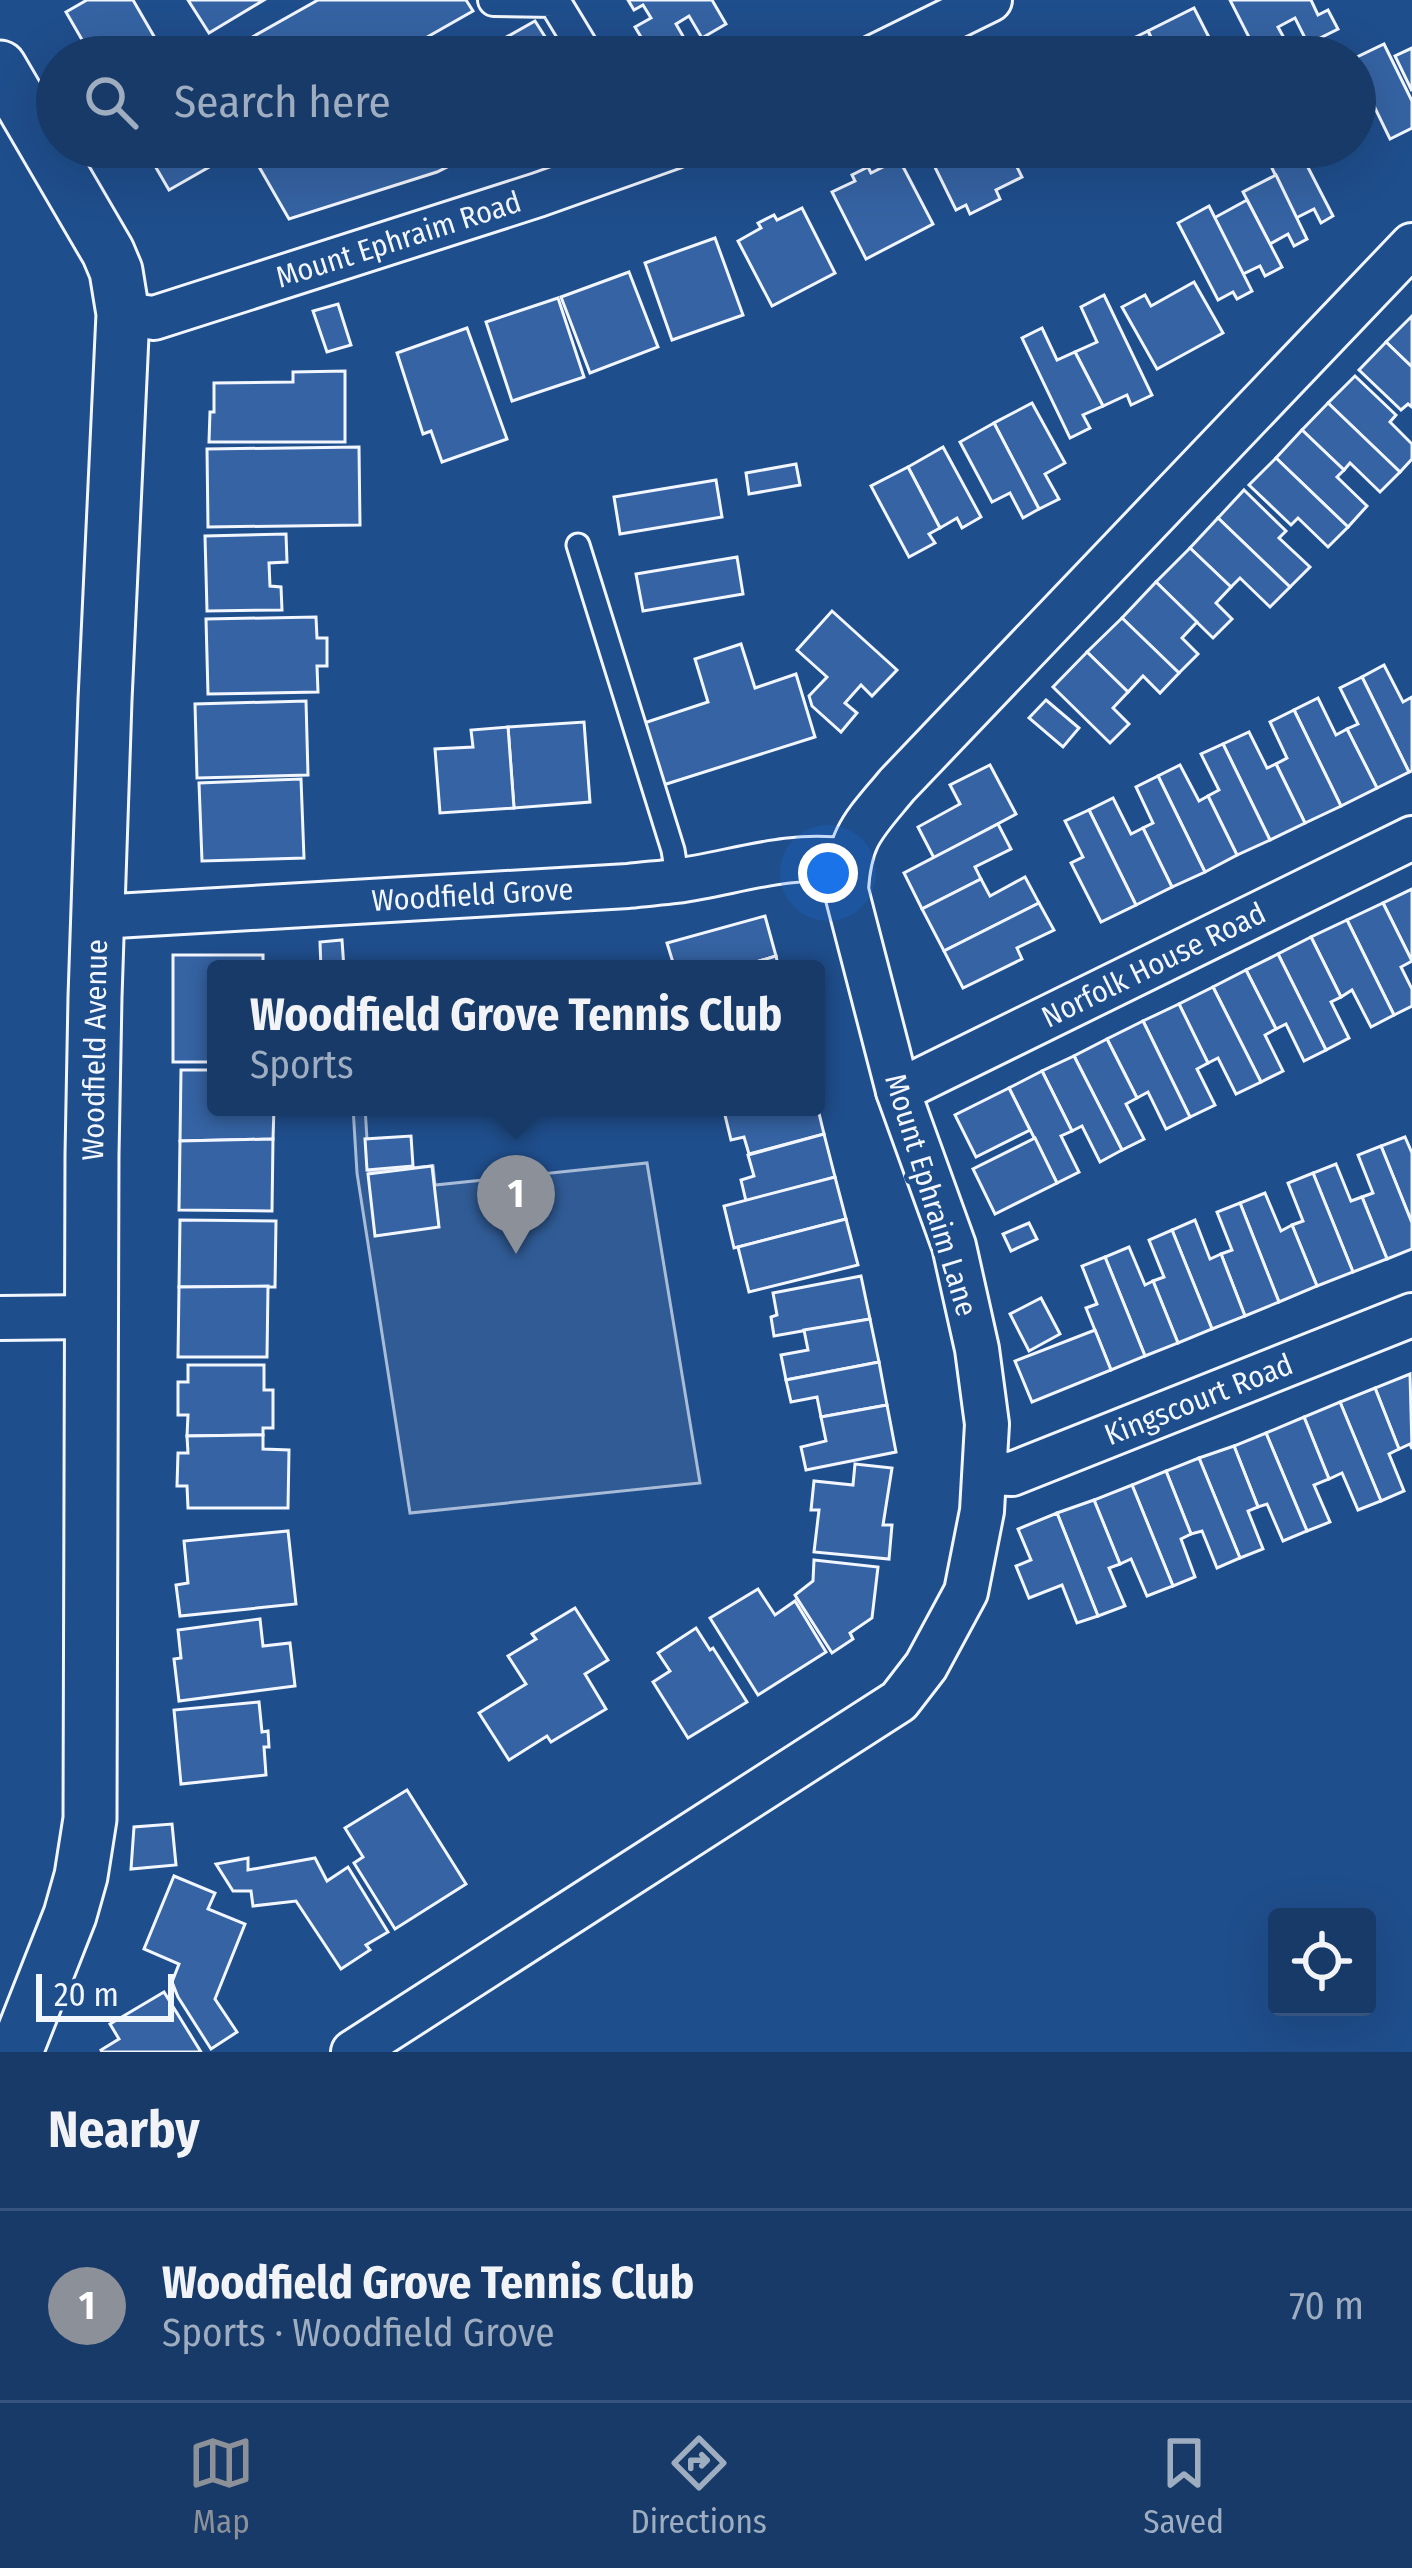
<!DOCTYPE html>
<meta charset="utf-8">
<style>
:root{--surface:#173a69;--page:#244571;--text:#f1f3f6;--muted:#9eadc0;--line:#36547d;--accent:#8c9099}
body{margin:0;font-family:"Fira Sans Condensed",sans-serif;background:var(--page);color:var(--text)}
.controls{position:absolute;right:36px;bottom:36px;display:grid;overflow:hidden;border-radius:12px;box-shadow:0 12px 48px #0002}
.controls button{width:108px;height:108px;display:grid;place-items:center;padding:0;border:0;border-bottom:3px solid var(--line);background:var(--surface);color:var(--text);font:60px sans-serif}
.scale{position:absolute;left:36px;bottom:30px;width:138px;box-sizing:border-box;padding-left:12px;border:6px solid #f2f6ff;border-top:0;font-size:33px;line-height:42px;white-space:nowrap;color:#f2f6ff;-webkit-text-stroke:9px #1f4e8c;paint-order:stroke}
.you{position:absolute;left:828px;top:873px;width:42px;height:42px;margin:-30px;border:9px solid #fff;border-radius:50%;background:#1a73e8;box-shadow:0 0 0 18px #1a73e833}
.badge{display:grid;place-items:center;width:78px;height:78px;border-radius:50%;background:var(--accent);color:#fff;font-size:39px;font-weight:700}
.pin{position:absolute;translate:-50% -99px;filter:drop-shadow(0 3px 6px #0008)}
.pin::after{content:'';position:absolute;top:63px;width:42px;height:36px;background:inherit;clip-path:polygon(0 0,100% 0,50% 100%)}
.popup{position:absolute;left:207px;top:960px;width:618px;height:156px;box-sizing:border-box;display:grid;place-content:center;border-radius:12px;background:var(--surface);filter:drop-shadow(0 3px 9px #0005);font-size:39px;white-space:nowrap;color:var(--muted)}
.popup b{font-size:45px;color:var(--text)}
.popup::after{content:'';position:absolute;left:50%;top:100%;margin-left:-24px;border:24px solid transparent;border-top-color:var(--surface)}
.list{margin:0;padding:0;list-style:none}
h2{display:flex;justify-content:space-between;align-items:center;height:156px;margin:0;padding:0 48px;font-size:51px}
h2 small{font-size:39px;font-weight:400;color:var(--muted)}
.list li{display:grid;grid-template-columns:78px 1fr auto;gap:36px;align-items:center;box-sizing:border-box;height:192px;padding:0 48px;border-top:3px solid var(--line)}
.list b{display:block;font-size:45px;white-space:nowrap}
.list p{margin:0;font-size:39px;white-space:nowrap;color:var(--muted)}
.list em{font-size:39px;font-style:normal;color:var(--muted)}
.icon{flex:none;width:66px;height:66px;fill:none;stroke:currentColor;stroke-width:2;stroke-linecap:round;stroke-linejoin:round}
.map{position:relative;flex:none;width:1412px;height:2052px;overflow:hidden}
.search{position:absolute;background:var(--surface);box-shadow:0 12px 48px #0002;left:36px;right:36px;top:36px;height:132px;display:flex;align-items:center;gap:30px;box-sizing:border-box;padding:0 42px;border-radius:66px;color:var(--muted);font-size:45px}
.sheet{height:348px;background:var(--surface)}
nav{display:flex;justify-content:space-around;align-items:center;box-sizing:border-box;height:168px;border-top:3px solid var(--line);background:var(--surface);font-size:33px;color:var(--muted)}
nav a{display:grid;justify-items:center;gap:6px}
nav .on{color:var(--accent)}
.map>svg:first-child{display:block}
</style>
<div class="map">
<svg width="1412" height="2052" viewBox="0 0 1412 2052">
<rect width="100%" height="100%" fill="#1f4e8c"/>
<!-- built -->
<polygon fill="#305b95" stroke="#a8bbd7" stroke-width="3" points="353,1107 365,1107 369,1172 433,1166 435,1185 647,1163 700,1483 410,1513 357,1173"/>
<!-- building -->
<g fill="#3563a3" stroke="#f2f6ff" stroke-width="3">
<polygon points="87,0 133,0 166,57 92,57 66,12"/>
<polygon points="188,0 264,0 209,33"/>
<polygon points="318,0 466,0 473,11 392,57 226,57 224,53"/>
<polygon points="628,0 712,0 726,24 702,38 689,16 676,24 695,57 653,57 635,27 651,18 643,5 634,10"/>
<polygon points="1230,0 1311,0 1318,15 1328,10 1338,29 1308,44 1295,18 1278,27 1284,38 1257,53"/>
<polygon points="1194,8 1219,57 1160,57 1148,31"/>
<polygon points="535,21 558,57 471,57"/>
<polygon points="1148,31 1160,57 1102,57 1101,54"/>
<polygon points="1384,44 1412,101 1412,128 1390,139 1355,67 1355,58"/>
<polygon points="1412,48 1412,91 1395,56"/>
<polygon points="144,147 218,147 225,158 169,190"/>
<polygon points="289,147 487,147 437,172 289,219 258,165"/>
<polygon points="925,147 1007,147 1022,177 996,190 1000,199 970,214 966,205 956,210"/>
<polygon points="1312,147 1350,147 1351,151 1321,165"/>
<polygon points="1299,150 1333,216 1321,223 1314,209 1296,218 1270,164"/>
<polygon points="899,159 933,224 866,259 832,192 855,181 852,175 868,167 871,173"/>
<polygon points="1276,175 1307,239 1294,246 1288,234 1270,244 1243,192"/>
<polygon points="1247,200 1282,267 1265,276 1260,266 1243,274 1214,218"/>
<polygon points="1209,206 1252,291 1237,299 1233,292 1218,300 1178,223"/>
<polygon points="802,208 835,273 772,306 738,241 761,228 758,223 774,215 777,220"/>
<polygon points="715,238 743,315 672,340 645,263"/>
<polygon points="629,272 658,347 590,373 561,297"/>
<polygon points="1194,282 1223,333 1157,369 1122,307 1145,295 1151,306"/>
<polygon points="1104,295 1152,395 1131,405 1127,395 1103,406 1075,352 1097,342 1081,307"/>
<polygon points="558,298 584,377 512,401 486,322"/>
<polygon points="338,304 351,345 327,352 313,311"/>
<polygon points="1412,316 1412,367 1386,342"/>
<polygon points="467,328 507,439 442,462 431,431 423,434 397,353"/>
<polygon points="1042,328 1057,360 1075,352 1103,406 1083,415 1090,428 1070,438 1022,338"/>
<polygon points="1386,342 1412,367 1412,407 1408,404 1401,410 1359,370"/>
<polygon points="345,371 345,442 209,442 210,412 214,412 214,383 293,382 293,372"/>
<polygon points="1355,376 1396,415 1390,422 1412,444 1412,459 1400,472 1328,403"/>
<polygon points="1032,403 1065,463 1045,474 1059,499 1039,509 994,423"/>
<polygon points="1328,403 1400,472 1380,492 1350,463 1344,470 1302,430"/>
<polygon points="994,423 1039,509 1023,518 1010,493 992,502 960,442"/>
<polygon points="1302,430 1344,470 1337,477 1367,506 1348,527 1276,458"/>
<polygon points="359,447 360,525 208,527 207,449"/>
<polygon points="943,447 981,517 962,528 957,518 940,528 908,467"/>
<polygon points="1276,458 1348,527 1328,547 1298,518 1291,525 1249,485"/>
<polygon points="796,464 800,485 749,494 746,473"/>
<polygon points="908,467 940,528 929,534 935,543 909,557 871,486"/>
<polygon points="716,480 722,517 620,534 614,497"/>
<polygon points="1244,490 1286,531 1279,538 1310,567 1290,587 1218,518"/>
<polygon points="1218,518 1290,587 1270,607 1240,578 1231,587 1190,548"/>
<polygon points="286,534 287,562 269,563 270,586 281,587 282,610 207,611 205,536"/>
<polygon points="1190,548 1231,587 1216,603 1232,619 1213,638 1156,582"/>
<polygon points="737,557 743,594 643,611 636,574"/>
<polygon points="1156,582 1197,622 1182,638 1198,654 1179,673 1122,618"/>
<polygon points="832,611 897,670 872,696 861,685 845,703 857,713 841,732 812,706 809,696 827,677 797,650"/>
<polygon points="316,617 317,638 327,638 327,666 317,666 318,692 208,694 206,619"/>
<polygon points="1122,618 1179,673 1160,693 1143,676 1128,692 1087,652"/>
<polygon points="741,644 755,688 796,674 815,737 660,786 641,724 708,702 695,659"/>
<polygon points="1087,652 1128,692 1113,708 1129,724 1110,743 1053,687"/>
<polygon points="1384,665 1403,702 1412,697 1412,771 1409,772 1362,677"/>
<polygon points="1362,677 1409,772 1377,788 1347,729 1358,724 1340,688"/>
<polygon points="1318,698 1336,735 1347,729 1377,788 1341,806 1294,710"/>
<polygon points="1046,700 1079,728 1063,747 1029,718"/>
<polygon points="306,701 308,775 197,778 195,704"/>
<polygon points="1294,710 1341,806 1305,823 1276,764 1287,758 1270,722"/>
<polygon points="584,722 590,802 514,808 508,727"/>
<polygon points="508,727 514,808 440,813 435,749 473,747 471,730"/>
<polygon points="1249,732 1267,768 1276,764 1305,823 1270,840 1223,744"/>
<polygon points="1223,744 1270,840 1237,855 1208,796 1219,790 1201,754"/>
<polygon points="990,765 1016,814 934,858 918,827 960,804 950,785"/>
<polygon points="1180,765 1199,801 1208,796 1237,855 1205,872 1158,776"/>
<polygon points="1158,776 1205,872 1172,887 1143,828 1153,823 1136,787"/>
<polygon points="301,779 304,858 202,861 199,783"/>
<polygon points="1113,798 1131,834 1143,828 1172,887 1136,905 1089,810"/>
<polygon points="1089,810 1136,905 1101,922 1071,863 1083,857 1065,821"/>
<polygon points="998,824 1011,849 975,867 981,879 922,909 904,873"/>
<polygon points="1025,877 1039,903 944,951 922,909 981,879 990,896"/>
<polygon points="1412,889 1412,961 1383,903"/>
<polygon points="1039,903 1054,930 1017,948 1022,959 963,988 944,951"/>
<polygon points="1383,903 1412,961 1401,967 1412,989 1412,1006 1394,1015 1347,920"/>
<polygon points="765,916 776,956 733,969 675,969 667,943"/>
<polygon points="1347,920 1394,1015 1371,1027 1352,990 1341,997 1311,937"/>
<polygon points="1311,937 1341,997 1331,1002 1349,1038 1326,1050 1278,954"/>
<polygon points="342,940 344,969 321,969 320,942"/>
<polygon points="1278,954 1326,1050 1304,1061 1286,1024 1276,1029 1246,970"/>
<polygon points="173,955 263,955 263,969 216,969 216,1062 173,1062"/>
<polygon points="776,956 779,969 733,969"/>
<polygon points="1246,970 1276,1029 1265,1035 1283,1071 1261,1082 1213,987"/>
<polygon points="1213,987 1261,1082 1236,1094 1218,1058 1208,1063 1179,1004"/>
<polygon points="1179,1004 1208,1063 1197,1069 1215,1105 1190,1117 1143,1021"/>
<polygon points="1143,1021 1190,1117 1166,1129 1148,1092 1137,1098 1107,1039"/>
<polygon points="1107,1039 1137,1098 1126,1104 1144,1139 1122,1150 1074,1056"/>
<polygon points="1074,1056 1122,1150 1100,1162 1082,1126 1072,1131 1042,1071"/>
<polygon points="181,1070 216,1070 216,1107 274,1107 273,1139 180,1141"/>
<polygon points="1042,1071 1072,1131 1061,1136 1079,1172 1057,1183 1009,1088"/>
<polygon points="1009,1088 1030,1130 976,1157 955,1115"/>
<polygon points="816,1101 824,1134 749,1154 744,1137 731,1140 724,1111 741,1107 816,1107"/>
<polygon points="824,1134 835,1177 746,1201 741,1180 754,1176 748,1155"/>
<polygon points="411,1136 413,1166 367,1170 365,1139"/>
<polygon points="1405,1137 1412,1153 1412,1223 1381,1146"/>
<polygon points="1035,1138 1057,1183 995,1214 973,1169"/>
<polygon points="273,1139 272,1211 179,1210 180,1141"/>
<polygon points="1381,1146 1412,1223 1412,1249 1387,1259 1362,1197 1373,1193 1358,1155"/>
<polygon points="1336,1164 1351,1201 1362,1197 1387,1259 1353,1272 1313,1173"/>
<polygon points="432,1166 439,1227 375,1236 368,1174"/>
<polygon points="1313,1173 1353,1272 1317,1286 1292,1225 1303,1221 1288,1183"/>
<polygon points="835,1177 846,1219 734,1248 724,1206"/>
<polygon points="1265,1193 1281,1231 1292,1225 1317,1286 1279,1302 1240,1203"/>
<polygon points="1240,1203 1279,1302 1245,1316 1221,1254 1232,1250 1217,1212"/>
<polygon points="846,1219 858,1265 749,1292 738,1247"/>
<polygon points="180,1220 276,1221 275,1287 179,1287"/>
<polygon points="1195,1220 1210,1259 1221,1254 1245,1316 1212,1329 1172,1230"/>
<polygon points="1029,1223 1037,1239 1011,1251 1003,1234"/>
<polygon points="1172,1230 1212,1329 1178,1343 1153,1281 1164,1277 1149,1240"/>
<polygon points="1129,1247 1145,1285 1153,1281 1178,1343 1145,1356 1105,1257"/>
<polygon points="1105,1257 1145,1356 1111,1370 1086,1308 1097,1304 1082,1266"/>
<polygon points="861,1276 870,1319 774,1336 771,1317 777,1315 773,1293"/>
<polygon points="268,1286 267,1357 178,1357 179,1287"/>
<polygon points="1041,1298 1060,1334 1029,1351 1010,1314"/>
<polygon points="870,1319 879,1362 786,1380 781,1355 808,1350 804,1330"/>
<polygon points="1095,1330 1111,1370 1032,1402 1015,1361"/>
<polygon points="879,1362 887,1405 821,1417 817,1397 791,1402 786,1380"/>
<polygon points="188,1365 264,1365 264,1390 273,1390 273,1428 263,1428 263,1435 187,1436 188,1415 178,1415 178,1382 188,1382"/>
<polygon points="1410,1374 1412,1449 1410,1444 1399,1449 1375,1388"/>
<polygon points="1375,1388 1399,1449 1389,1454 1404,1491 1381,1501 1340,1402"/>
<polygon points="1340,1402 1381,1501 1358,1510 1342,1473 1329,1479 1304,1417"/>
<polygon points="887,1405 896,1452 806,1470 801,1447 826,1441 821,1417"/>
<polygon points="1304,1417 1329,1479 1314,1485 1330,1522 1307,1531 1266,1433"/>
<polygon points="1266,1433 1307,1531 1283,1541 1267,1504 1258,1507 1234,1446"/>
<polygon points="263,1435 263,1449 289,1450 288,1508 188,1508 187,1486 177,1486 178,1453 188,1453 187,1436"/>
<polygon points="1234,1446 1258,1507 1248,1511 1263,1549 1240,1558 1199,1458"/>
<polygon points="1199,1458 1240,1558 1217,1568 1202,1531 1191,1534 1166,1471"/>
<polygon points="855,1464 892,1468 883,1525 892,1525 889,1559 814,1552 819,1510 811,1510 814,1481 853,1485"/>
<polygon points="1166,1471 1191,1534 1181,1539 1195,1577 1173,1586 1132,1485"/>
<polygon points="1132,1485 1173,1586 1147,1596 1131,1559 1120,1564 1094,1500"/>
<polygon points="1094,1500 1120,1564 1109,1568 1125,1606 1098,1616 1057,1513"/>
<polygon points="1057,1513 1098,1616 1077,1623 1062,1585 1029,1598 1016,1566 1031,1560 1018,1529"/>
<polygon points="288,1531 296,1604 180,1616 176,1585 188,1583 184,1541"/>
<polygon points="814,1560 878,1567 872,1618 850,1633 853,1639 832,1653 795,1595 813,1581"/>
<polygon points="758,1589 775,1615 795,1601 826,1652 758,1695 710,1618"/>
<polygon points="575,1608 608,1660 585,1674 606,1709 551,1742 547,1736 509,1760 479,1713 526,1684 508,1656 536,1639 532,1634"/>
<polygon points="260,1619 263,1646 290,1643 295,1686 179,1701 174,1659 181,1658 178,1630"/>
<polygon points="696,1628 710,1650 713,1648 747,1702 688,1738 653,1682 670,1671 658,1653"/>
<polygon points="259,1702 262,1732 268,1731 269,1747 264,1747 266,1775 181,1784 174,1710"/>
<polygon points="407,1790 466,1884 395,1929 354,1863 363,1857 345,1828"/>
<polygon points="172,1824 176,1865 131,1869 134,1827"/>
<polygon points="248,1858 248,1870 315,1858 327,1881 348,1867 388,1932 366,1945 370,1950 341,1969 296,1901 253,1906 251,1891 233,1891 216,1864"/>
<polygon points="174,1876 215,1893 208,1909 245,1924 215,1999 237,2032 211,2049 178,1997 172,1982 179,1964 144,1949"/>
<polygon points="164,1992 201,2052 102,2052 101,2050 119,2039 110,2024"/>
</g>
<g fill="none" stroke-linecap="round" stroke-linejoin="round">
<defs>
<polyline id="service" points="578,545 673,850 678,881"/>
<polyline id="pedestrian" points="494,0 554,1 588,57"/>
<g id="minor">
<polyline points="874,57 990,0"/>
<path id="s1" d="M123,314L154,318L538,195L673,147"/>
<path id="s2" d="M98,917L628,886C644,884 660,883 676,881C734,873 788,852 847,861"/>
<path id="s3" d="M898,1091L1412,838"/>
<polyline points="0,1318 91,1317"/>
<path id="s4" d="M985,1473L1012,1474L1412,1315"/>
<path d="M353,2052L899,1701L926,1666L966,1592L982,1511L987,1424L977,1349L954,1246L898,1091L846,890C849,836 864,825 897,785L1412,245"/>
</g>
<polyline id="tertiary" points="0,67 108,252 116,271 123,314 105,700 95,997 92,1155 90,1819 81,1876 70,1915 16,2052"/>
</defs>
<!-- service casing -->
<use href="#service" stroke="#f2f6ff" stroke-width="27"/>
<!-- pedestrian casing -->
<use href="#pedestrian" stroke="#f2f6ff" stroke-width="36"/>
<!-- minor casing -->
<use href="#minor" stroke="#f2f6ff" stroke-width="48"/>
<!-- tertiary casing -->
<use href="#tertiary" stroke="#f2f6ff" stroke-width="57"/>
<!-- service -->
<use href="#service" stroke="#1f4e8c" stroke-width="21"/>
<!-- pedestrian -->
<use href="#pedestrian" stroke="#1f4e8c" stroke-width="30"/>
<!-- minor -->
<use href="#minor" stroke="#1f4e8c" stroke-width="42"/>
<!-- tertiary -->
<use href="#tertiary" stroke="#1f4e8c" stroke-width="51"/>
</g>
<g text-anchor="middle" stroke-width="9" stroke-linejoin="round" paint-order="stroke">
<!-- street labels -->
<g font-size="30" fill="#f2f6ff" stroke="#1f4e8c">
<text dy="10" stroke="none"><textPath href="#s1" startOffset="288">Mount Ephraim Road</textPath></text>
<text dy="10" stroke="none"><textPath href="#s2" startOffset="375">Woodfield Grove</textPath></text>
<text dy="10" stroke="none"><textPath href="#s3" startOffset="285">Norfolk House Road</textPath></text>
<text transform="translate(95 1050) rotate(-89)" y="10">Woodfield Avenue</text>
<text transform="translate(931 1195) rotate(73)" y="10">Mount Ephraim Lane</text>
<text dy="10" stroke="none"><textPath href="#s4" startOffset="228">Kingscourt Road</textPath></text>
</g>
</g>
</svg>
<div class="controls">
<button><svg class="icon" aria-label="locate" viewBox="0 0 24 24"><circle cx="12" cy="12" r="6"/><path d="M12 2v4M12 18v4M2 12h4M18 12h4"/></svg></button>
</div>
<div class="scale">20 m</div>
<div class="you"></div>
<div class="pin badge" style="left:516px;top:1254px">1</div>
<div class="popup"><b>Woodfield Grove Tennis Club</b>Sports</div>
<div class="search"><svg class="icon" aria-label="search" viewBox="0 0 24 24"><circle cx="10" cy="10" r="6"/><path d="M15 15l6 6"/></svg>Search here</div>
</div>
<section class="sheet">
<h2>Nearby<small></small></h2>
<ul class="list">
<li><span class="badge">1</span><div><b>Woodfield Grove Tennis Club</b><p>Sports · Woodfield Grove</p></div><em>70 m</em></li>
</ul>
</section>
<nav>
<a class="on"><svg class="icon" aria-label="map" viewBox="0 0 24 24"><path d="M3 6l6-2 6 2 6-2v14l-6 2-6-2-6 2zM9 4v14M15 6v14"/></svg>Map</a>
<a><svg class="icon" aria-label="directions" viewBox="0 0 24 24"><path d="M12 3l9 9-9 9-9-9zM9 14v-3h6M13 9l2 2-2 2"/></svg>Directions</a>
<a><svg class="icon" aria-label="saved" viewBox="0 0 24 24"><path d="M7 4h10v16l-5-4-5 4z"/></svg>Saved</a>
</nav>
